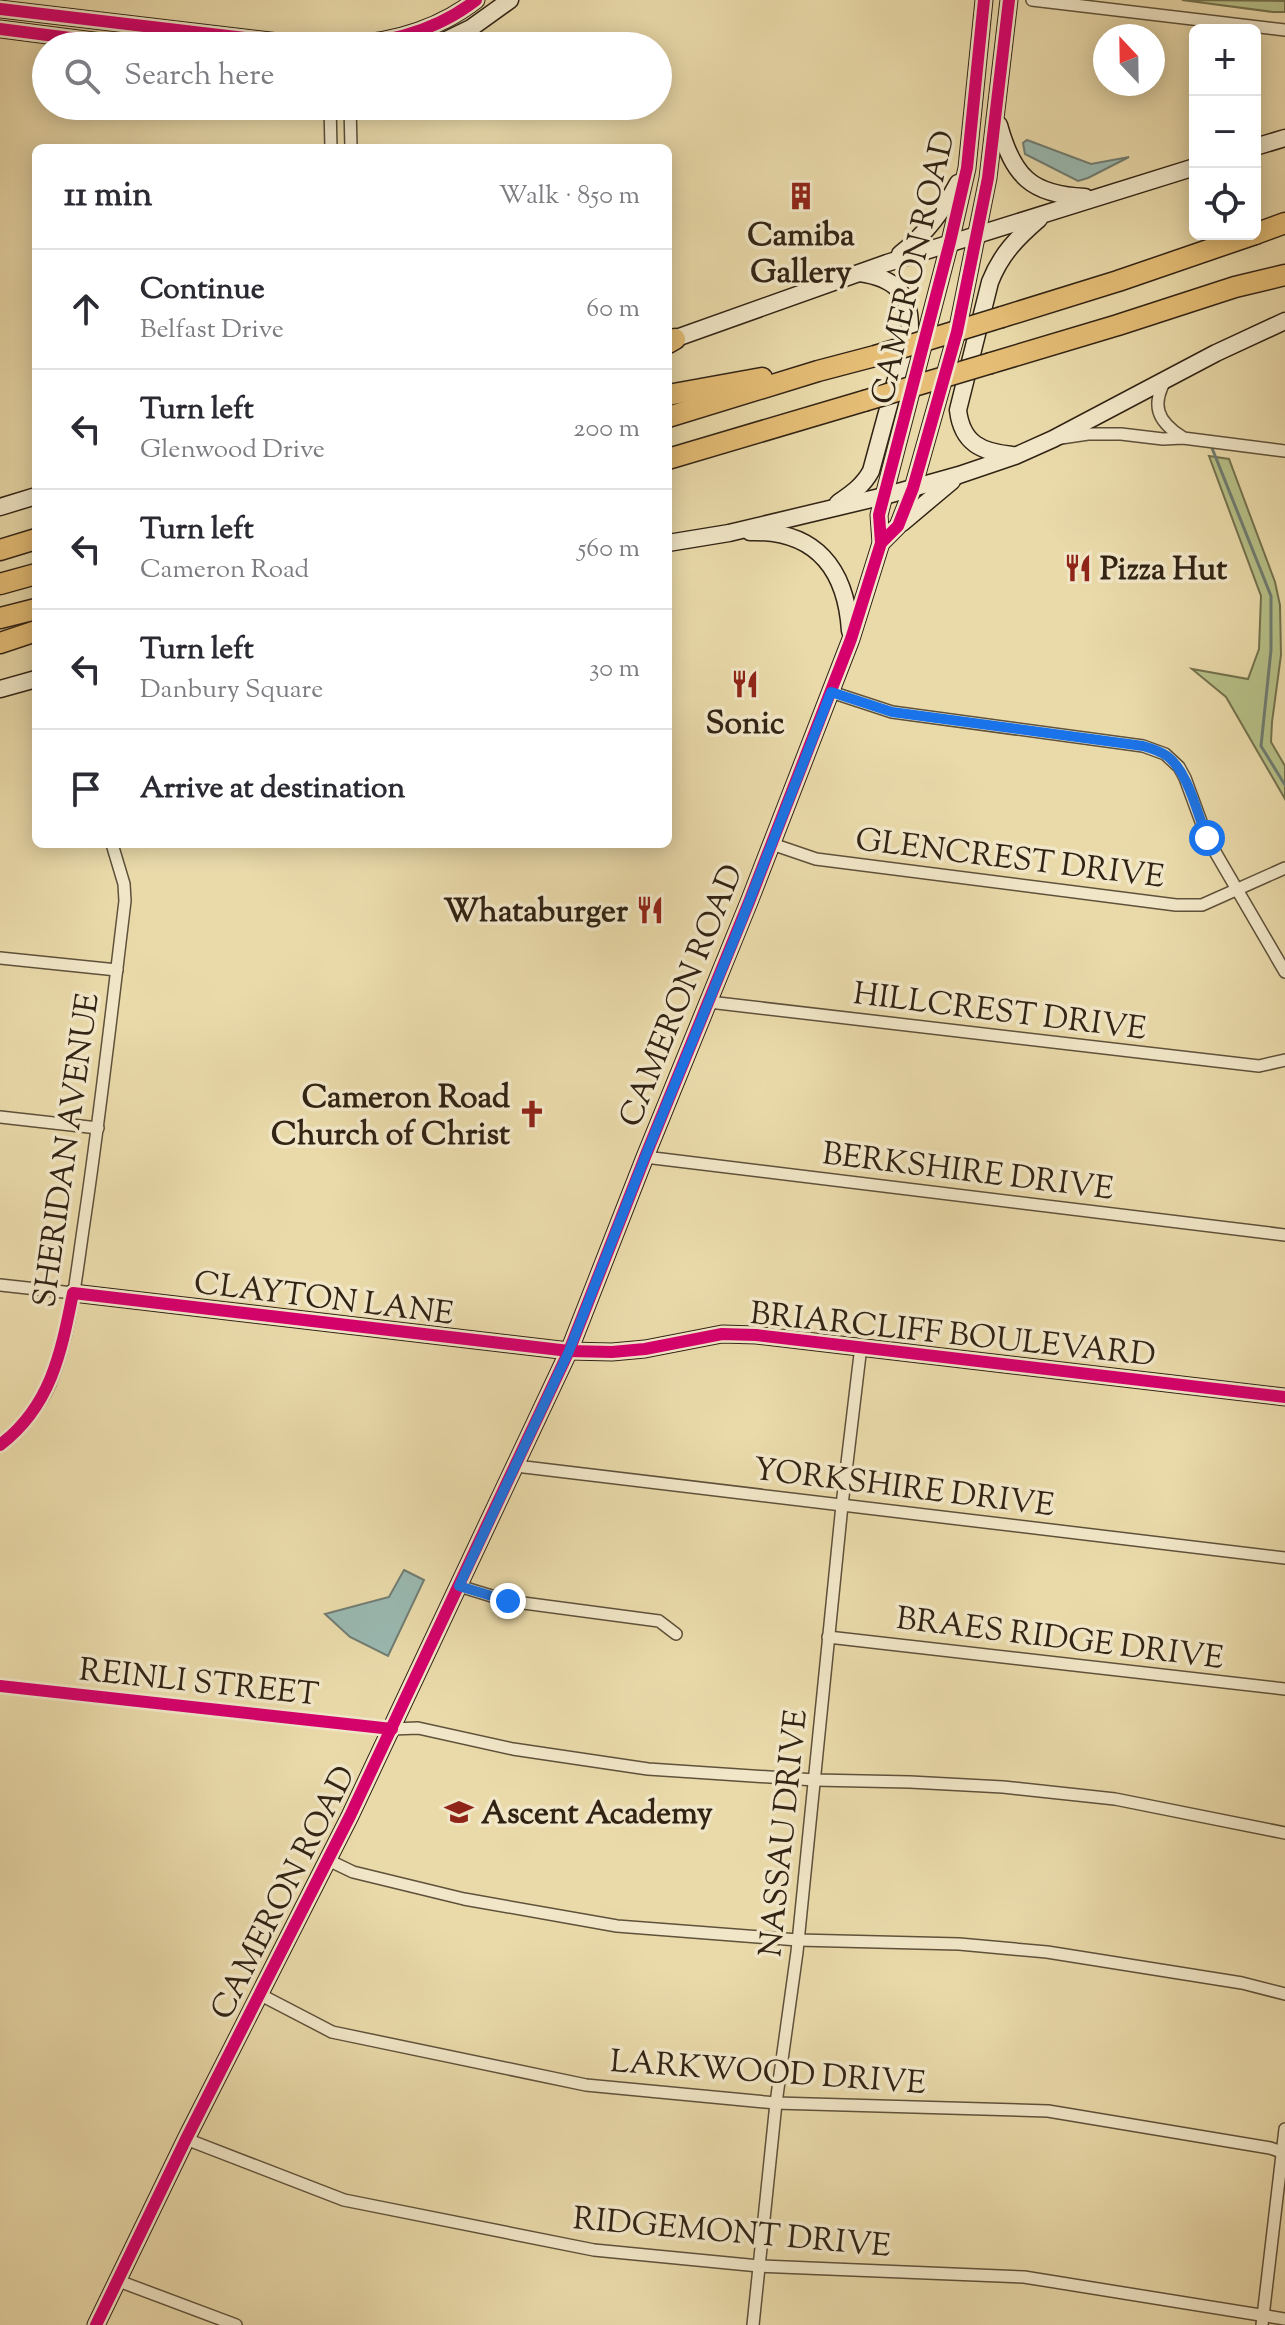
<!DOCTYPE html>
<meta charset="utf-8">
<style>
:root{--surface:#fff;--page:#f7f7f7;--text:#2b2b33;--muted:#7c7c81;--line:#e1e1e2}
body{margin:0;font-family:"Sorts Mill Goudy",serif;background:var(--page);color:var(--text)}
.controls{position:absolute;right:24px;top:24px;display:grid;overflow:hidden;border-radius:12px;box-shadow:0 4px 20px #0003}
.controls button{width:72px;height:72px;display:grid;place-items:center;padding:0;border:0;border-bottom:2px solid var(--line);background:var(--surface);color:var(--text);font:40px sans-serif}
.compass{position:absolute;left:1093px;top:24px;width:72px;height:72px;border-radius:50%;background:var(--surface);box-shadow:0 4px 20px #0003;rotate:338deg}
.stop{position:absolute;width:24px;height:24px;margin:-18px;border:6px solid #1a73e8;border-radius:50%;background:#fff}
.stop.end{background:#1a73e8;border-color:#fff;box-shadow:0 2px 8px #0008}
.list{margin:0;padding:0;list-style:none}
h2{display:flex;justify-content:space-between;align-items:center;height:104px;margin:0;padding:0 32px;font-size:34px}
h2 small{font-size:26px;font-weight:400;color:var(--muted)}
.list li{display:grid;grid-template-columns:52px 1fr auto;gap:24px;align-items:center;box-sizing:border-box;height:120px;padding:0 32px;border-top:2px solid var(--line)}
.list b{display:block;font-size:30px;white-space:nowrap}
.list p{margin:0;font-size:26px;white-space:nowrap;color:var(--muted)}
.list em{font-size:26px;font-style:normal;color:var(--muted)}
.icon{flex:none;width:44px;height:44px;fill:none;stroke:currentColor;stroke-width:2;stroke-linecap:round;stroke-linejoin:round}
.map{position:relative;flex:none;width:1285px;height:2325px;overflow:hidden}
.search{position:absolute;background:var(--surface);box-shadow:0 4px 20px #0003;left:32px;top:32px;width:640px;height:88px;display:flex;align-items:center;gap:20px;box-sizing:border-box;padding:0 28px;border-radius:44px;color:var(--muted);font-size:30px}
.panel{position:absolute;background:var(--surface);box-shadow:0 4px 20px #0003;left:32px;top:144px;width:640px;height:704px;border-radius:12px}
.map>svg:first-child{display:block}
</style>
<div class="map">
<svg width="1285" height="2325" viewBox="0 0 1285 2325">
<rect width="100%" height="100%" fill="#eadaaa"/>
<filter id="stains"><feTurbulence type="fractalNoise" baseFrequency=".0025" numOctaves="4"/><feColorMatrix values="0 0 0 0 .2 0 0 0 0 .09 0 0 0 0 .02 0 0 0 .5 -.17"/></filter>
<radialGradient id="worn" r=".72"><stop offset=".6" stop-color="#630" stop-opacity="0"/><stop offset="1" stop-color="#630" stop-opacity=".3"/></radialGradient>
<!-- green -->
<g fill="#b7c088" stroke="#74724e" stroke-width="2">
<polygon points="1182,0 1285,1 1285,12 1273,12"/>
<polygon points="1209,456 1229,459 1275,582 1280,605 1281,655 1272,722 1271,742 1285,766 1285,799 1226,697 1192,669 1248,679 1259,649 1261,596"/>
</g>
<!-- water -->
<g fill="#9ab9b1" stroke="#707d72" stroke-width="2">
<polygon points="1027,140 1091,164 1129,157 1088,178 1078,181 1025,154 1023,143"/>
<polygon points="404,1570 424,1580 388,1656 350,1637 325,1614 389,1597"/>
</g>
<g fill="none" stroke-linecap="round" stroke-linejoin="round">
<!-- stream -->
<polyline stroke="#707d72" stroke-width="3" points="1212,448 1271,596 1271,650 1261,746 1285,785"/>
<defs>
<g id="street">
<polyline points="1032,0 1285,30"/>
<polyline points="330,106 331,148"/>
<polyline points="350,106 351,148"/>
<path d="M1166,379C1151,405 1157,421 1182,437"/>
<polyline points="1061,438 1088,434 1121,434 1163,439 1183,438 1285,451"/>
<polyline points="831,692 892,712 1143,746 1165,754 1179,767 1185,778 1207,838 1285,972"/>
<polyline points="772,844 816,859 1176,905 1202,905 1285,868"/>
<polyline points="0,958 117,970"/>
<polyline points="709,1002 1259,1066 1285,1060"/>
<polyline points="0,1117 98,1128"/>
<polyline points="645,1157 1285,1235"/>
<polyline points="0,1285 73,1293"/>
<path d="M0,1445C20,1429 40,1407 50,1384C71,1333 76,1276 84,1223C100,1116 112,1008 125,901L124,884L112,844"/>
<polyline points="516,1466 1285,1558"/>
<polyline points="459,1586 508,1601 659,1621 676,1634"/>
<polyline points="828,1637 1285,1689"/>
<polyline points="0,1686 392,1729 418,1728 513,1749 648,1769 815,1780 910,1782 1003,1787 1115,1799 1285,1833"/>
<polyline points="328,1860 353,1872 464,1899 617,1926 798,1940 959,1944 1047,1952 1242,1983 1285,1994"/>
<polyline points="259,1994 332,2032 586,2085 776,2103 1048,2111 1270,2148 1285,2153"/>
<polyline points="186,2139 344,2200 594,2250 759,2266 1024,2277 1285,2319"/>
<polyline points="116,2280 236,2325"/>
<polyline points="753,2325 776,2103 797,1952 842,1505 861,1346"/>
<polyline points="1262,2325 1285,2129"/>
</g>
<g id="secondary">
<path d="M0,9L304,45C365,48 426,39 476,0"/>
<polyline points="0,29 133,46"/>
<polyline points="434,46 471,28 510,0"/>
<path d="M999,125C1013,176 1031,195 1085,197"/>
<polyline points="1255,147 1285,138"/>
<path d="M900,254C925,235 943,211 958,183"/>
<polyline points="668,341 887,263 1195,167"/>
<path d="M1012,455C982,452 962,444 958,410L990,282C1001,254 1017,238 1039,219"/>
<path d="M838,503C851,494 863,486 871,471L910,328C910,292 894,278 860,273"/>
<polyline points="0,507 36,496"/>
<polyline points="902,523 952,481"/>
<path d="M750,532C816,530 846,569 850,631"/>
<polyline points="668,543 729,533 884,496 959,475 1015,456 1053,439 1216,353 1285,321"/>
<polyline points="881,543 898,526 913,488 957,332 988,178 1009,0"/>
<polyline points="0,689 36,679"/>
<polyline points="73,1293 569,1351 612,1352 645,1349 722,1334 756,1335 1285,1397"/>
<polyline points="96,2325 186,2139 350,1816 569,1351 645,1157 749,902 851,639 881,543 879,515 950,242 967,168 984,0"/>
</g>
<g id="highway">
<polyline points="1255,234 1285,223"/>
<polyline points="1002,317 1118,281 1255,234"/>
<polyline points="668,343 675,339"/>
<polyline points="991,363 1118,325 1235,287 1285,275"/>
<polyline points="668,395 762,378"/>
<polyline points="668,417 818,371 875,356"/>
<polyline points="668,459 864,401"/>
<polyline points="0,550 36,539"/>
<polyline points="0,584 36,574"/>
<polyline points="0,618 36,609"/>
<polyline points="0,643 36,631"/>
</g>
</defs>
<!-- street casing -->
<use href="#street" stroke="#5f513a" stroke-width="14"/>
<!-- secondary casing -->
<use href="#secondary" stroke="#312314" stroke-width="19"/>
<!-- highway casing -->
<use href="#highway" stroke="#312314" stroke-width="23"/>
<!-- street -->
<use href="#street" stroke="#f1e7c8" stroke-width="11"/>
<!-- secondary -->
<use href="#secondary" stroke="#f1e7c8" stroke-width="16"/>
<!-- highway -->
<use href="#highway" stroke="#e5bd75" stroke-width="20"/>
<defs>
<g id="highway-bridge">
<polyline points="875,356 1002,317"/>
<polyline points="864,401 991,363"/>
</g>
</defs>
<!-- highway-bridge casing -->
<use href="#highway-bridge" stroke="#312314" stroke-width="23" stroke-linecap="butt"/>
<!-- highway-bridge -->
<use href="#highway-bridge" stroke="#e5bd75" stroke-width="20"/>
<defs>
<g id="cycleway">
<path d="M0,9L304,45C365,48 426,39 476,0"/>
<polyline points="0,29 133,46"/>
<polyline points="881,543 898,526 913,488 957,332 988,178 1009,0"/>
<path d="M0,1445C51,1406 61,1353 73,1293L569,1351L612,1352L645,1349L722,1334L756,1335L1285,1397"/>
<polyline points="0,1686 392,1729"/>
<polyline points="96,2325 186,2139 350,1816 569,1351 645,1157 749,902 851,639 881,543 879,515 950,242 967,168 984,0"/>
</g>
</defs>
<!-- cycleway casing -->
<use href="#cycleway" stroke="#f1e7c8" stroke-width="17"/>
<!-- cycleway -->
<use href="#cycleway" stroke="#d6006c" stroke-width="12"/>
</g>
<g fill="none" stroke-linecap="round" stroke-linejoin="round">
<!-- route -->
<path stroke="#1a73e8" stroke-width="10" d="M508,1601L459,1586L569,1351L645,1157L740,925L831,692L892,712L1143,746C1150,748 1160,751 1167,756C1188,771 1197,813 1207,838"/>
</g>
<!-- icons -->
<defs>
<symbol id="building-bare" viewBox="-9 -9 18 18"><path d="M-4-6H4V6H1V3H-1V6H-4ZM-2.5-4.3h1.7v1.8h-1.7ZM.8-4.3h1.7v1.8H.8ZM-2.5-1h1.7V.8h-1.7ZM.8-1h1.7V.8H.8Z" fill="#8f2418" stroke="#f1e7c8" stroke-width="2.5" paint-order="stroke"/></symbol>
<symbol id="restaurant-bare" viewBox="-9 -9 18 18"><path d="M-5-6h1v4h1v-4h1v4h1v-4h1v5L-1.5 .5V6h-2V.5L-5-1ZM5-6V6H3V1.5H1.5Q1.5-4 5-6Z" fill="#8f2418" stroke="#f1e7c8" stroke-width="2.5" paint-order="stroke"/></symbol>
<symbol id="church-bare" viewBox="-9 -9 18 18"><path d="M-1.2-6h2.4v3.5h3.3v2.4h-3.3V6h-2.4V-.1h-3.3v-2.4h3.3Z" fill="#8f2418" stroke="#f1e7c8" stroke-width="2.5" paint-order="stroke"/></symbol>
<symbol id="school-bare" viewBox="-9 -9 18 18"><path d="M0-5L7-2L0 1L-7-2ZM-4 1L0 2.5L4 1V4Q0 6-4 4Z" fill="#8f2418" stroke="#f1e7c8" stroke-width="2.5" paint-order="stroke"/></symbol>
</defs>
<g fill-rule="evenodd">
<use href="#building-bare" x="781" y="176" width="40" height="40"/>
<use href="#restaurant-bare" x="1058" y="548" width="40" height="40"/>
<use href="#restaurant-bare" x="725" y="664" width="40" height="40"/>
<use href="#restaurant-bare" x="630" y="890" width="40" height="40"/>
<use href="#church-bare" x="512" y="1094" width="40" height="40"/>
<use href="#school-bare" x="439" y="1792" width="40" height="40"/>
</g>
<g text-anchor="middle" stroke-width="7" stroke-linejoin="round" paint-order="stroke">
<!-- poi labels -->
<g font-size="32" font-weight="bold" fill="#312314" stroke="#f1e7c8">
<text x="801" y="245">Camiba<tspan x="801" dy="37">Gallery</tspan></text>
<text x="1100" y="579" text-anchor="start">Pizza Hut</text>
<text x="745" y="733">Sonic</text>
<text x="628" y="921" text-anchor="end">Whataburger</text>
<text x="510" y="1107" text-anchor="end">Cameron Road<tspan x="510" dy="37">Church of Christ</tspan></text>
<text x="481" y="1823" text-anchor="start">Ascent Academy</text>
</g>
<!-- street labels -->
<g font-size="32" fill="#312314" stroke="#f1e7c8">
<text transform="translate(912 267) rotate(-77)" y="11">CAMERON ROAD</text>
<text transform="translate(1010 857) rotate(7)" y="11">GLENCREST DRIVE</text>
<text transform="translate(680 995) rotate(-68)" y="11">CAMERON ROAD</text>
<text transform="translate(1000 1010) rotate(7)" y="11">HILLCREST DRIVE</text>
<text transform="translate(65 1150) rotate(-82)" y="11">SHERIDAN AVENUE</text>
<text transform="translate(968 1170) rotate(7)" y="11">BERKSHIRE DRIVE</text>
<text transform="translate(324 1297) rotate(7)" y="11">CLAYTON LANE</text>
<text transform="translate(953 1333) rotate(6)" y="11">BRIARCLIFF BOULEVARD</text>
<text transform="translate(904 1486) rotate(7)" y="11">YORKSHIRE DRIVE</text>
<text transform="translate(1060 1637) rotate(7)" y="11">BRAES RIDGE DRIVE</text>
<text transform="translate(199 1681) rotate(6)" y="11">REINLI STREET</text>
<text transform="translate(782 1833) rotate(-84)" y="11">NASSAU DRIVE</text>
<text transform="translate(282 1892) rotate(-63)" y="11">CAMERON ROAD</text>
<text transform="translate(768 2071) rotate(4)" y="11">LARKWOOD DRIVE</text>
<text transform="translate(732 2231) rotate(5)" y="11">RIDGEMONT DRIVE</text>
</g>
</g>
<rect width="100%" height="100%" filter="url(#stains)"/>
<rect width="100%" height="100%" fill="url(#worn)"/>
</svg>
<div class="controls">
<button>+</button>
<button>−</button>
<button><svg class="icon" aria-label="locate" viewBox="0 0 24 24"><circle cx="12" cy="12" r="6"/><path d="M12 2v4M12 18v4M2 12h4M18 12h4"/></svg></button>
</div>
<svg class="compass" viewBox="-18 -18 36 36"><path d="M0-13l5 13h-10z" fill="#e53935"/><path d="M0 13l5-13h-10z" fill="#7c7c81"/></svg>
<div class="stop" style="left:1207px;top:838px"></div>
<div class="stop end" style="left:508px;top:1601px"></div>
<div class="search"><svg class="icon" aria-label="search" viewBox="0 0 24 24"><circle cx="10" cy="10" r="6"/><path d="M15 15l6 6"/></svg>Search here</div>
<section class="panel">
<h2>11 min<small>Walk · 850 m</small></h2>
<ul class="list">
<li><svg class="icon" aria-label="ahead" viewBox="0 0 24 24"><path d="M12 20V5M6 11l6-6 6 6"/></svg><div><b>Continue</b><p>Belfast Drive</p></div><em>60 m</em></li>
<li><svg class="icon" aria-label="left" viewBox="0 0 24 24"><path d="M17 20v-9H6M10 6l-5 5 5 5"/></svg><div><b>Turn left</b><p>Glenwood Drive</p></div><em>200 m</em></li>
<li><svg class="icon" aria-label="left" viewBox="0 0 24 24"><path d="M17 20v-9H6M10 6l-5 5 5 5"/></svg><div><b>Turn left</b><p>Cameron Road</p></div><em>560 m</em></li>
<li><svg class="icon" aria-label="left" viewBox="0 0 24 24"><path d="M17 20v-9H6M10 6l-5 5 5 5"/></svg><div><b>Turn left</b><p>Danbury Square</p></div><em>30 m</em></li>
<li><svg class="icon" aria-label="arrive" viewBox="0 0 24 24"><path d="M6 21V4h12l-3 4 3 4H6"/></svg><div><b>Arrive at destination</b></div></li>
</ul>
</section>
</div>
